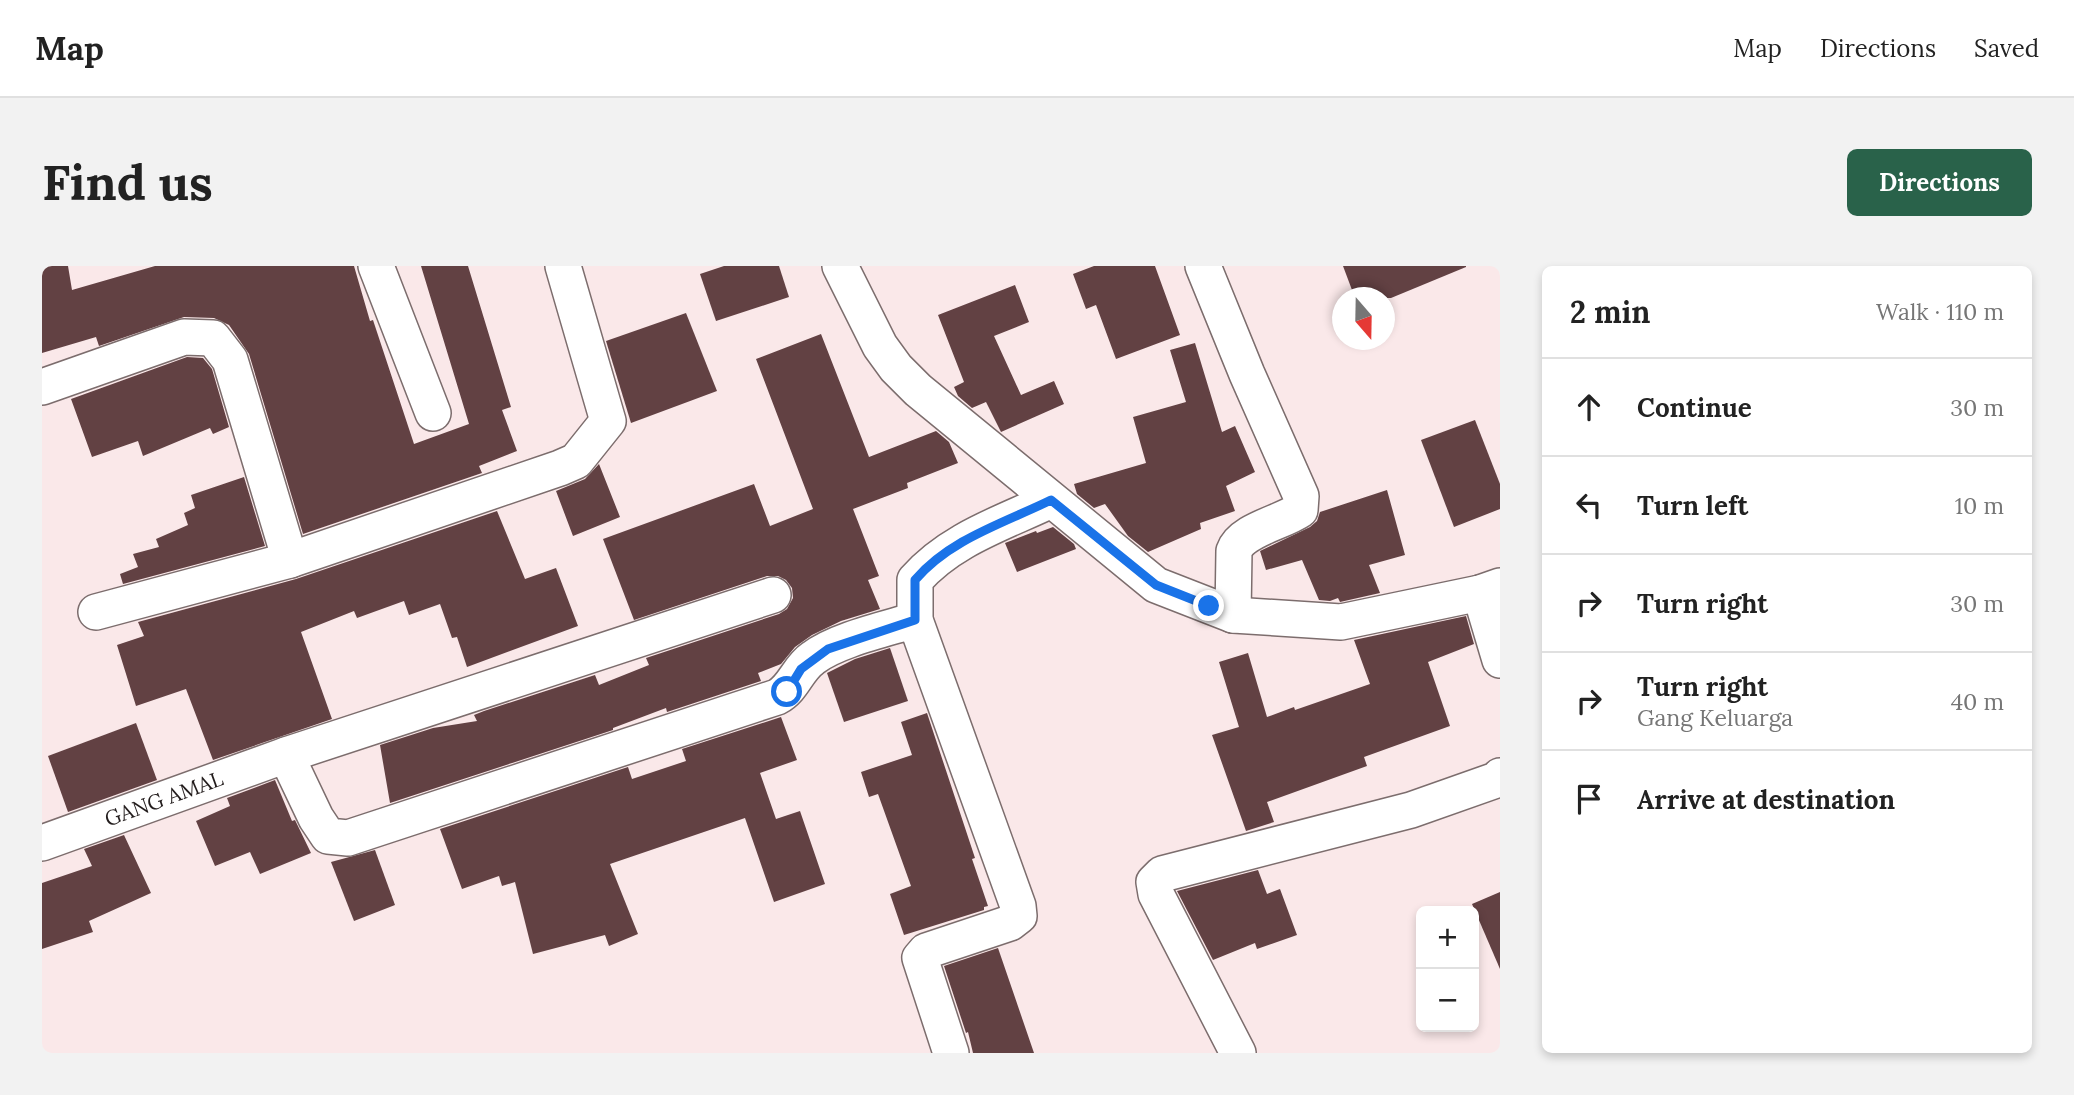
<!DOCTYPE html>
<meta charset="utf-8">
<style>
:root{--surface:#fff;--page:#f2f2f2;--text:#222;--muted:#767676;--line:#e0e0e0;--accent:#29624a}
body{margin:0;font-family:Lora,serif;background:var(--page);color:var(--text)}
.controls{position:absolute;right:21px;bottom:21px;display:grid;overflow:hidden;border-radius:10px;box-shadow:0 4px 10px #0003}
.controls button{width:63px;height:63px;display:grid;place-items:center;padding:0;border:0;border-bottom:2px solid var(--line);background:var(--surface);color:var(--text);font:35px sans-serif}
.compass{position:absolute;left:1290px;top:21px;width:63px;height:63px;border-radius:50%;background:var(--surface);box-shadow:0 4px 10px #0003;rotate:160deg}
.stop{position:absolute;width:21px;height:21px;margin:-16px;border:5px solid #1a73e8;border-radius:50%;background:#fff}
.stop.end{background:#1a73e8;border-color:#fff;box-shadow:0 2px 7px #0008}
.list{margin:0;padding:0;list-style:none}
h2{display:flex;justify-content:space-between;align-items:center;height:91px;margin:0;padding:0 28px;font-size:30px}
h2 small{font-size:23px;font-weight:400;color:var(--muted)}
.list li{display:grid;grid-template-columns:46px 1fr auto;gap:21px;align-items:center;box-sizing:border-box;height:98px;padding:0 28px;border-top:2px solid var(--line)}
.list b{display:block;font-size:26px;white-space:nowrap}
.list p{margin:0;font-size:23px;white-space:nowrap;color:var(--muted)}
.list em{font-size:23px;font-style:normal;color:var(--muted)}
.icon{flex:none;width:38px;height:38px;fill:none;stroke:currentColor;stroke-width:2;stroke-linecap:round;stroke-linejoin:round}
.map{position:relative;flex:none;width:1458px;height:787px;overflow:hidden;border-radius:10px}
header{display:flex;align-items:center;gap:42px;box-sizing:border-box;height:98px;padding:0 35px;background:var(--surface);border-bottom:2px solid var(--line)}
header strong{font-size:33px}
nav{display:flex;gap:38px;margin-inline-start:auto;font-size:24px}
.intro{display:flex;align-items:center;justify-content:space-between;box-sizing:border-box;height:168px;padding:0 42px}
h1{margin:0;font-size:49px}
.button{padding:18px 32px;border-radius:10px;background:var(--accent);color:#fff;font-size:24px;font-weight:700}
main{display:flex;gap:42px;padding:0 42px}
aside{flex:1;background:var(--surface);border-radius:10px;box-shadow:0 4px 10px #0003}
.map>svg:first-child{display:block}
</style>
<header>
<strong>Map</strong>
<nav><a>Map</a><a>Directions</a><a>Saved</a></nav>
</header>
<div class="intro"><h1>Find us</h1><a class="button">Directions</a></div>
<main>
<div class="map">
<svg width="1458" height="787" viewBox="0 0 1458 787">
<rect width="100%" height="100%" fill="#fae8e9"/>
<!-- building -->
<g fill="#624143">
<polygon points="0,0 26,0 30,24 113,0 312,0 328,55 331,54 372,178 427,158 379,0 426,0 469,141 460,144 475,185 437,200 440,207 261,268 207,88 187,59 172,52 142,51 57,80 54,71 0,87"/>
<polygon points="682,0 737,0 747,31 674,55 658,8"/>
<polygon points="1052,0 1113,0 1138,69 1074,93 1054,39 1044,43 1031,8"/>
<polygon points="1301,0 1424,0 1424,1 1349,32 1313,32"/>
<polygon points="973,19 987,56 952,70 979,129 1012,115 1022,138 959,166 944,136 930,142 916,130 912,121 922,116 896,49"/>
<polygon points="644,47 675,125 589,157 564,75"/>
<polygon points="779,68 827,191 894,165 907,176 916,197 865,217 866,222 811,243 837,310 826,314 838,343 799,355 770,369 753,381 739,398 716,407 719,415 625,446 624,442 571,462 571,464 348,537 338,479 391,462 435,455 432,449 442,445 553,409 557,419 607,399 604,392 737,348 745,343 751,332 750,322 744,314 736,310 725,310 592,354 561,273 712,218 728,260 771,243 714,93"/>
<polygon points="1153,77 1180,166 1193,160 1213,206 1184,220 1193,245 1158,257 1159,263 1106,286 1086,270 1063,238 1052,242 1035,228 1032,218 1104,197 1091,151 1144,136 1128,84"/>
<polygon points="145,91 161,92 170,103 187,161 171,168 168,162 101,190 96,175 50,191 29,133"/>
<polygon points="1433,154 1458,218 1458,243 1412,261 1379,174"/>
<polygon points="557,198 578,251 531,270 514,225 543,213"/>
<polygon points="202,211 223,280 81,318 78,308 96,301 91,288 117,281 114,273 146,259 142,247 153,242 149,229"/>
<polygon points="1345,224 1363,289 1327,299 1338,327 1298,336 1296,332 1288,335 1277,334 1260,294 1224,304 1218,285 1268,261 1275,255 1278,246"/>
<polygon points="455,245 483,313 514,302 536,360 425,401 415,371 410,372 398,338 367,349 362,335 315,352 312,345 259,366 290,453 171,494 144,423 94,440 75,379 102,370 96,356 254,313"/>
<polygon points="1011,261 1032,278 1034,283 975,306 963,277 994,265 995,267"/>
<polygon points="1424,350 1432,378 1386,396 1408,460 1322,491 1325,500 1225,536 1232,556 1204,565 1170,469 1197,461 1177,396 1206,387 1225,451 1252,441 1253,444 1328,418 1312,374"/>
<polygon points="848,382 866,435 802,456 785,407 813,393"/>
<polygon points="885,447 933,592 930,593 946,640 942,641 942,644 862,669 848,628 869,620 836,528 827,531 819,506 870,489 859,456"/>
<polygon points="739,451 755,494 718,507 734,553 758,545 783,618 732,636 703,552 568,598 596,668 567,680 563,669 491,688 473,616 460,620 457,610 420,623 398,563 586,501 590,513 644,495 640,483"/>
<polygon points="94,457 115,514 26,546 6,490"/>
<polygon points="233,514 250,555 253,554 269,587 218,608 208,586 173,600 154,555 188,540 185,532"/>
<polygon points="82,569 109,627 47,655 51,666 0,683 0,617 50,600 42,583"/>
<polygon points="333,584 353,639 312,655 289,596"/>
<polygon points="1216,604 1225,628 1238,623 1255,669 1215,683 1213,677 1171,694 1135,625"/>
<polygon points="1458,626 1458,703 1430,638"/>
<polygon points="956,682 992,787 931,787 926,766 924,767 902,700"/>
</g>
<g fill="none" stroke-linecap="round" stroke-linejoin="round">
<defs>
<g id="minor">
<polyline points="334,0 391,147"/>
<polyline points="798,0 838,80 854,102 876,124 1114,319 1191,349 1299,356 1438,327 1458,320"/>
<path d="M1161,0L1205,108L1259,230L1258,244C1239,257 1199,264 1192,285L1191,349"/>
<polyline points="0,121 142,71 171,72 188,94 248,294"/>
<polyline points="1438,327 1458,394"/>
<polyline points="54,346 248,294 518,202 534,195 566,155 521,0"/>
<path d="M244,489L274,552L286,570L306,572L735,431C752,422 755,403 771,392C794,374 844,363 873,354"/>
<polyline points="0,577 244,489 731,329"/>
<path d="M909,787L878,692L884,685L968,657L977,650L976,640L873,354V314C909,273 961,257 1009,234"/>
<polyline points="1196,787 1114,628 1112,616 1120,608 1369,544 1454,514 1458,510"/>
</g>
</defs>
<!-- minor casing -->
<use href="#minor" stroke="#7c6d6d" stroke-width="38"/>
<!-- minor -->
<use href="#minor" stroke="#fff" stroke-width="35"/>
</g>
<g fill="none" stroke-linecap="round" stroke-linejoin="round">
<!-- route -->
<path stroke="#1a73e8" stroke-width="9" d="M745,426L759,403L786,383L873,354V314C908,273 962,257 1009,234L1114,319L1167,340"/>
</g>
<g text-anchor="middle" stroke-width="7" stroke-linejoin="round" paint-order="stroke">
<!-- street labels -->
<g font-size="21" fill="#221c1c" stroke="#fff">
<text transform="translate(122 533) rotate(-20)" y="7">GANG AMAL</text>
</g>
</g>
</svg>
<div class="controls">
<button>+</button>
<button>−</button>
</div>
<svg class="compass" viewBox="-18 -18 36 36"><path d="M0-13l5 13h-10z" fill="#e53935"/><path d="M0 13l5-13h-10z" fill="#767676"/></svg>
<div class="stop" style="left:745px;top:426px"></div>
<div class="stop end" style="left:1167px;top:340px"></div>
</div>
<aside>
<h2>2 min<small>Walk · 110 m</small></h2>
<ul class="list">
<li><svg class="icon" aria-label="ahead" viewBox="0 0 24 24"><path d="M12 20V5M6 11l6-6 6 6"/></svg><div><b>Continue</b></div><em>30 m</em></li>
<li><svg class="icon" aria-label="left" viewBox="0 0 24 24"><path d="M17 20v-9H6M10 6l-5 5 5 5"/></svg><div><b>Turn left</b></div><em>10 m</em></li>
<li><svg class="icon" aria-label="right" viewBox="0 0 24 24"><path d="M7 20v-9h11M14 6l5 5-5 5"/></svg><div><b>Turn right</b></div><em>30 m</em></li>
<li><svg class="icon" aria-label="right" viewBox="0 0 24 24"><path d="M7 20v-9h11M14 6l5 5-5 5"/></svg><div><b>Turn right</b><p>Gang Keluarga</p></div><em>40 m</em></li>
<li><svg class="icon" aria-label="arrive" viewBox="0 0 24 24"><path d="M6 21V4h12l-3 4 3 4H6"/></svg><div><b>Arrive at destination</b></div></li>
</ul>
</aside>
</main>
